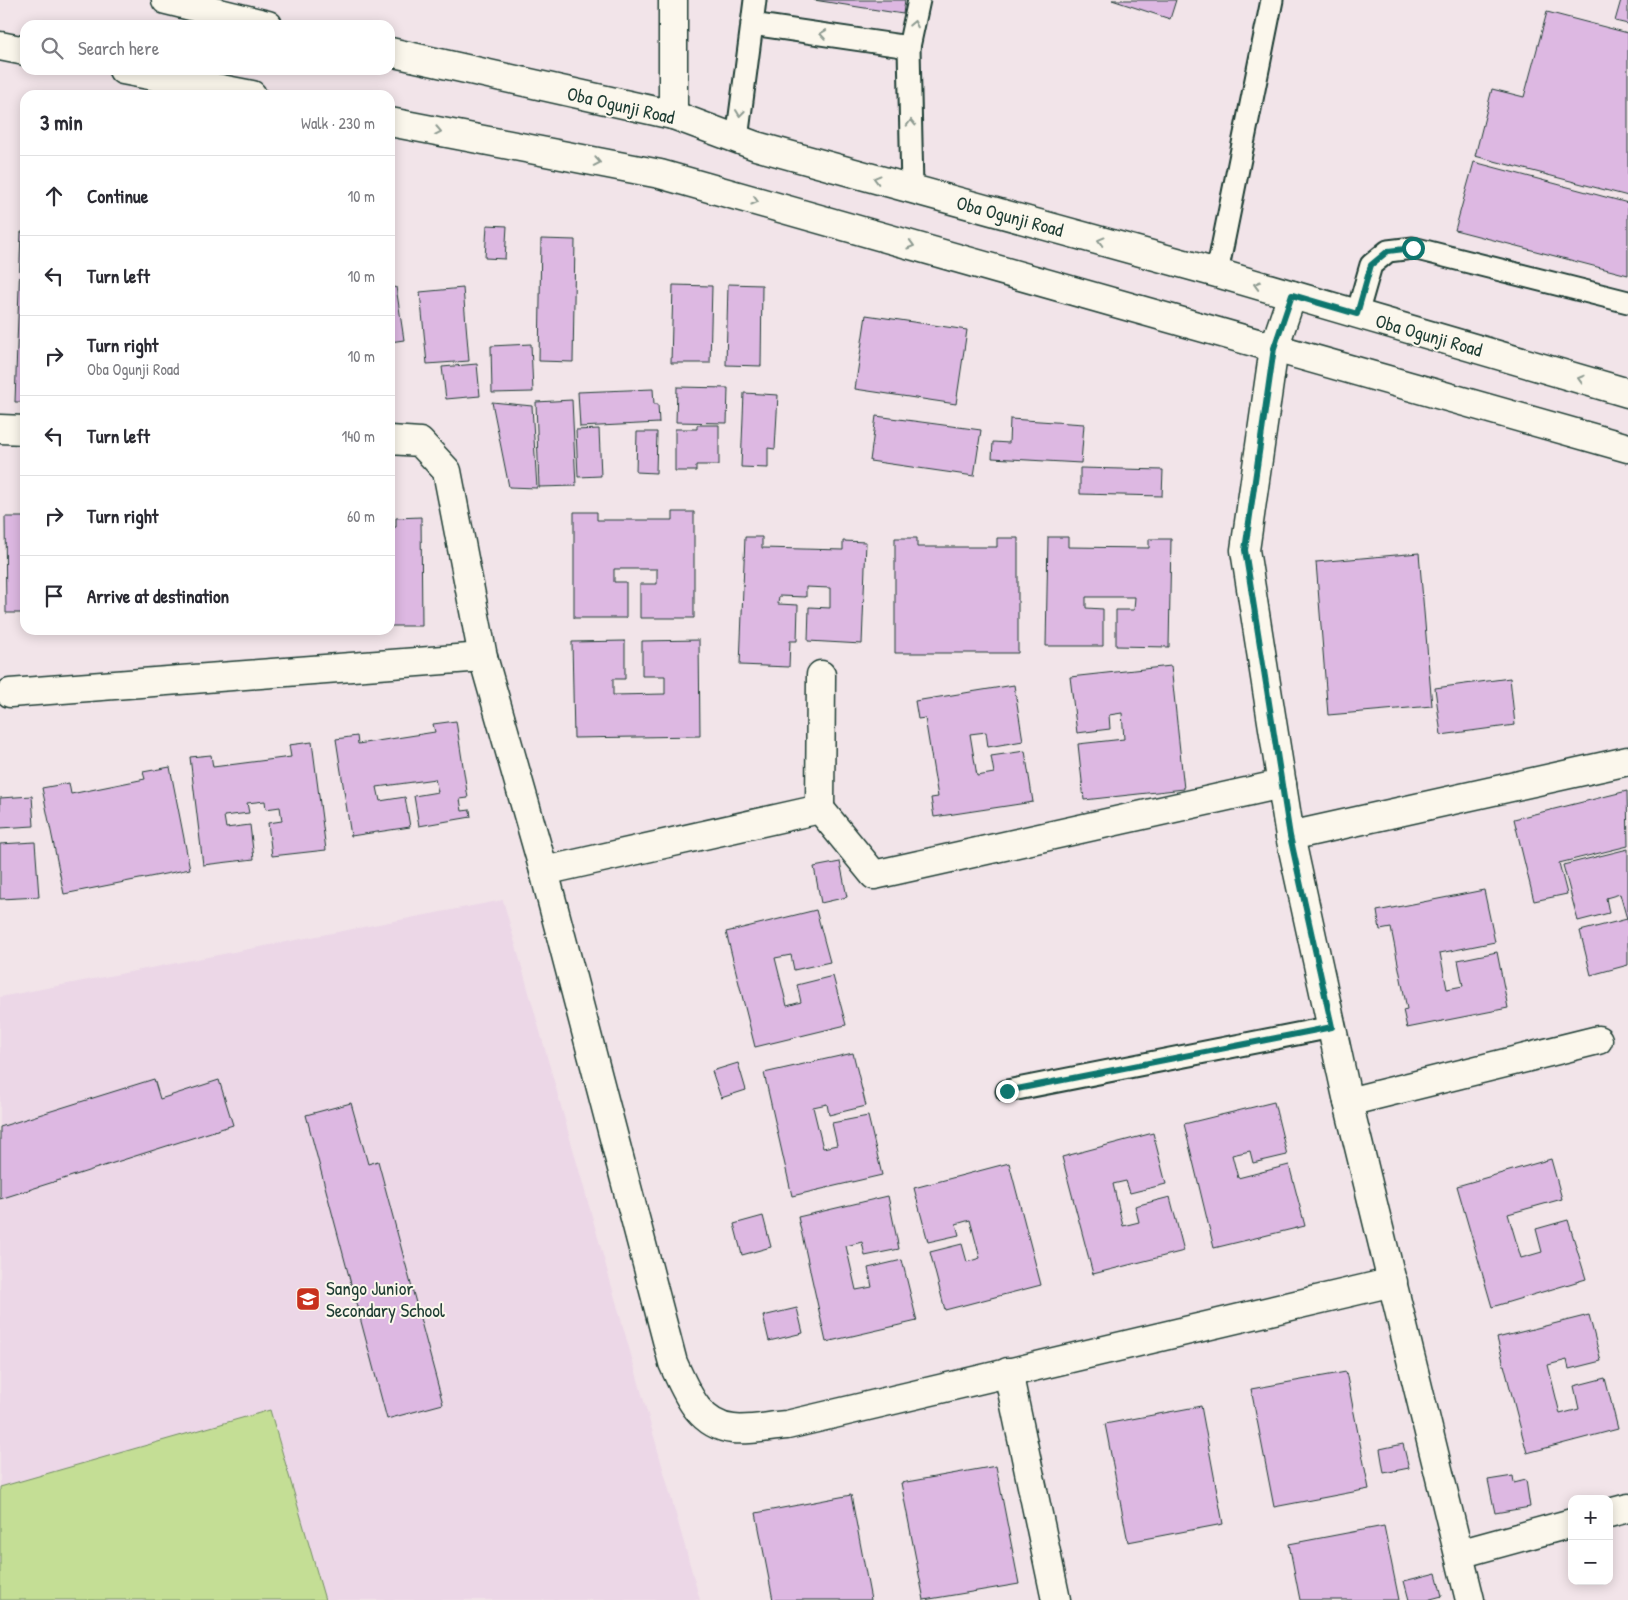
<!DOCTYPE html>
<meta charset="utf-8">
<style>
:root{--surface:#fff;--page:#f2f2f3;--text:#2b2b33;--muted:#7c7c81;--line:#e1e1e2}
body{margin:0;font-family:"Patrick Hand",sans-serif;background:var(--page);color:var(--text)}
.controls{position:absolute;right:15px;bottom:15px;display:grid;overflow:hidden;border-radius:10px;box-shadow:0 2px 12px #0003}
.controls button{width:45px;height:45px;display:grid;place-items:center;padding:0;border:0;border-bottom:1px solid var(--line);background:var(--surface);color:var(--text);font:25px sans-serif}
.stop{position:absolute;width:15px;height:15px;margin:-11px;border:4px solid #0f766e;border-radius:50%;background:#fff}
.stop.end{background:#0f766e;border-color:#fff;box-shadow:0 1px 5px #0008}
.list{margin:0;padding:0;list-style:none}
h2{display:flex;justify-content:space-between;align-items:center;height:65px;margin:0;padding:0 20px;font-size:21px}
h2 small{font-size:16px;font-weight:400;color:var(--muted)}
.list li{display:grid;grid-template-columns:32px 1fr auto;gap:15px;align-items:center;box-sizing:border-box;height:80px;padding:0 20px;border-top:1px solid var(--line)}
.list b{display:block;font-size:19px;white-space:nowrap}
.list p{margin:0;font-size:16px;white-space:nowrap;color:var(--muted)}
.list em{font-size:16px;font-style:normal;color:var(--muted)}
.icon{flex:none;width:28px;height:28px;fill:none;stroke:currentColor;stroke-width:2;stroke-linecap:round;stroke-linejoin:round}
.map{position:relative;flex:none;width:1628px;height:1600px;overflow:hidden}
.search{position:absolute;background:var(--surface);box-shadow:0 2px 12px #0003;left:20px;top:20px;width:375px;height:55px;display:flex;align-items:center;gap:12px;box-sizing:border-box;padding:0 18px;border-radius:15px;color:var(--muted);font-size:19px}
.panel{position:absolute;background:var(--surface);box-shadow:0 2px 12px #0003;left:20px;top:90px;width:375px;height:545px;border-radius:15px}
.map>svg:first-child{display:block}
</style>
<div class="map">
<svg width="1628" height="1600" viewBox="0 0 1628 1600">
<rect width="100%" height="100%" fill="#f2e4e9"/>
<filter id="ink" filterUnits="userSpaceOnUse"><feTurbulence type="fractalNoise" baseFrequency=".02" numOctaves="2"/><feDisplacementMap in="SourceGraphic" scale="10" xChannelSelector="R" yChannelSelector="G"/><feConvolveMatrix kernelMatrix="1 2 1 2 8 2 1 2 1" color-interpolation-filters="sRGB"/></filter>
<g filter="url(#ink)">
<!-- built -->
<polygon fill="#ecd7e7" points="503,900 700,1600 0,1600 0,997"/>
<!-- green -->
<polygon fill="#c4de95" stroke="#728e64" points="270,1410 325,1600 0,1600 0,1487"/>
<!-- building -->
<g fill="#ddb8e2" stroke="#1f3d34">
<polygon points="814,0 905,0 903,14"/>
<polygon points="1112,0 1176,0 1170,19"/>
<polygon points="1621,0 1628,0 1628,24 1615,21"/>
<polygon points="1547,12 1628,33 1628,196 1475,156 1492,89 1524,97"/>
<polygon points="1474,162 1628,203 1628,275 1455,230"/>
<polygon points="487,225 507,226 505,259 485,258"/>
<polygon points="21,232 25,232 25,402 15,402"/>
<polygon points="541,239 575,240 573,362 539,361"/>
<polygon points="728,284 762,285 761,366 726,365"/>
<polygon points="673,285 712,286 710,363 671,363"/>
<polygon points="396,287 404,340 390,342 390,288"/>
<polygon points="463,288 469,361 427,364 420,292"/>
<polygon points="866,315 967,330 956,404 855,389"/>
<polygon points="531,344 533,392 492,393 491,346"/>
<polygon points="477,364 480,396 446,399 442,367"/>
<polygon points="677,387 728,388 727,423 676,422"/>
<polygon points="653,389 654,404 658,404 659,423 580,427 578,392"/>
<polygon points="744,393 778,395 775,449 768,448 768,468 741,467"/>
<polygon points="572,400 576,486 539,487 536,402"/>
<polygon points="492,402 532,406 537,488 509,487"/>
<polygon points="876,416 981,430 974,476 870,461"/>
<polygon points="1010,419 1084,424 1081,463 992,458 993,442 1009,443"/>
<polygon points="697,425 719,425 719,465 696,465 696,471 675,471 675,429 697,429"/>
<polygon points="599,429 601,476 578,477 576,430"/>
<polygon points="637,432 657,432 656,473 636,472"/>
<polygon points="1080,468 1163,470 1162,496 1080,494"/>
<polygon points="574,512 597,512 597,520 673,520 673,512 694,512 694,618 640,618 640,584 657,584 657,569 614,569 614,582 626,582 626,618 574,618"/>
<polygon points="5,517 25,517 25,613 6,613"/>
<polygon points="421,517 422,626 390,626 390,528 396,527 396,518"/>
<polygon points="745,537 762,537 762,548 843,550 843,541 866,542 862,644 808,641 809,607 830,608 830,588 806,587 806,597 779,596 778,604 798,605 797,641 790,641 789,667 740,665"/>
<polygon points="1048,537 1068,537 1068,547 1149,548 1149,539 1171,539 1169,647 1116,646 1116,610 1134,610 1135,597 1086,597 1086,608 1103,609 1103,646 1046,646"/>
<polygon points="895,538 917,538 917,547 997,547 997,538 1018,538 1018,653 895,653"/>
<polygon points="1419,553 1432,706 1328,715 1316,562"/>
<polygon points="699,640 700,736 574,738 572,642 625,641 625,679 613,679 613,695 665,694 665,676 642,676 642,641"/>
<polygon points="1171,666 1184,789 1084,800 1078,744 1124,739 1122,713 1109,715 1110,729 1077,733 1070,677"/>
<polygon points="1510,678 1515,725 1441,735 1435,688"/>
<polygon points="1014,685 1023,741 988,747 986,732 970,734 977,776 994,773 991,756 1025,751 1033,802 934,817 931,798 938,797 925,718 918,719 915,701"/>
<polygon points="456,721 468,798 460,799 462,811 470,810 471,817 419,826 414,796 438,792 435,779 377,787 380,801 405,797 410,827 351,836 336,739 357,736 358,744 435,732 433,724"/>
<polygon points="312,742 326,850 272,856 268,823 282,821 280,807 266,809 265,801 247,803 249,813 224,816 226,828 250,825 254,859 203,865 190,757 211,755 213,767 291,757 289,745"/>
<polygon points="170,767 190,869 64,894 42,788 69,783 71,794 145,779 143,772"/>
<polygon points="1627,791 1628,846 1559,863 1567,894 1534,901 1514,819"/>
<polygon points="32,796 34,826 0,828 0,798"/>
<polygon points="35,842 39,897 0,899 0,844"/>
<polygon points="1628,849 1628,965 1591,975 1580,931 1627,919 1620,894 1606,898 1609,913 1578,921 1563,865"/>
<polygon points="840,862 847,897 821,903 814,867"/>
<polygon points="1484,890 1495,942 1440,953 1447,989 1463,986 1458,960 1497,952 1508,1008 1407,1028 1403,1010 1407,1009 1391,928 1380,930 1377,911"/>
<polygon points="816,910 830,962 794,970 791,955 775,958 787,1006 801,1002 797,985 833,976 846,1025 755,1047 726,932"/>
<polygon points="853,1053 866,1106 829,1115 827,1104 813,1107 823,1148 837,1145 832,1123 868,1116 882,1175 792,1196 764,1073"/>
<polygon points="738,1063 746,1090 721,1098 712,1071"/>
<polygon points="154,1079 160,1099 219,1080 233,1125 0,1199 0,1127"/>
<polygon points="1274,1102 1287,1155 1253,1163 1250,1151 1232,1155 1238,1178 1289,1165 1305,1226 1214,1248 1184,1124"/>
<polygon points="351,1103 368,1164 378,1161 443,1404 387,1419 306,1115"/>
<polygon points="1153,1133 1166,1184 1130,1193 1126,1181 1113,1184 1123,1226 1139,1222 1135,1206 1170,1197 1184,1251 1093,1274 1062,1157"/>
<polygon points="1551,1159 1562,1199 1508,1214 1521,1258 1542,1252 1536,1229 1568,1220 1586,1279 1492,1307 1457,1186"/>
<polygon points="1009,1163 1041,1285 945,1310 930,1252 962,1244 967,1262 980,1258 970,1220 956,1224 959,1235 928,1242 914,1188"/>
<polygon points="888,1196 899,1249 865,1256 862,1242 846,1246 856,1290 872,1287 868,1268 902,1260 917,1321 826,1342 798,1217"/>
<polygon points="763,1216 771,1247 742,1255 734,1224"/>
<polygon points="797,1308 803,1333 769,1341 763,1316"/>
<polygon points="1589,1315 1601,1361 1569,1369 1567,1360 1548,1365 1560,1414 1579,1409 1574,1386 1605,1378 1618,1429 1527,1453 1497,1338"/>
<polygon points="1346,1372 1369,1489 1274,1507 1251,1389"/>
<polygon points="1201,1406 1223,1524 1128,1542 1105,1424"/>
<polygon points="1403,1444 1409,1468 1384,1473 1380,1449"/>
<polygon points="996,1466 1019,1584 924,1600 901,1483"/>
<polygon points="1513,1476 1514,1483 1526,1480 1530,1507 1495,1513 1488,1480"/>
<polygon points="851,1495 871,1600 773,1600 756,1513"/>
<polygon points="1384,1526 1399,1600 1300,1600 1289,1544"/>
<polygon points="1436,1573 1442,1596 1427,1600 1409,1600 1404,1581"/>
</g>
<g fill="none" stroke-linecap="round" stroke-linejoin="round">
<defs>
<g id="lane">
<polyline points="752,24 755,0"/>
<polyline points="909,47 919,0"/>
<polyline points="737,139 752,24 909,47 912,189"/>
<polyline points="1217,273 1272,0"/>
<polyline points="1357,314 1371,265 1388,251 1413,248 1628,302"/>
<polyline points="1007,1091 1332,1027"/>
</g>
<g id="street">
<polyline points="673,115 673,0"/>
<polyline points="1274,348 1245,550 1290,836 1348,1102 1470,1600"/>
<polyline points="0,429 25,430"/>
<path d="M390,440L420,442L447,471L483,657L544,871L673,1363C686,1391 698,1425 733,1429C750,1431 770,1426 787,1425L1393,1282"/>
<polyline points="10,693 483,657"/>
<polyline points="820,809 874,875 1282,784"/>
<polyline points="1290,836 1628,761"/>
<polyline points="544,871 820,809 821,675"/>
<polyline points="1348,1102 1598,1040"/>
<polyline points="1008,1372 1056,1600"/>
<polyline points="1609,1513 1628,1508"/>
<polyline points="1459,1554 1572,1523"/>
</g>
<g id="secondary">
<polyline points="166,0 268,25"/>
<polyline points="0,46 25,51"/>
<polyline points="390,52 673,115 756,146 1217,273 1628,393"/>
<polyline points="123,70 252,95"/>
<polyline points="390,122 660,174 1628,448"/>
<polyline points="1274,348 1292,295"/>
</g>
</defs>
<!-- lane casing -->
<use href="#lane" stroke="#1f3d34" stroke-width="25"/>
<!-- street casing -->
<use href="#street" stroke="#1f3d34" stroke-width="31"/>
<!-- secondary casing -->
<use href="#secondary" stroke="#1f3d34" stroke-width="31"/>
<!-- lane -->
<use href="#lane" stroke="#fbf7ec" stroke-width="21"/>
<!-- street -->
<use href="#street" stroke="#fbf7ec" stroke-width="28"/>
<!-- secondary -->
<use href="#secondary" stroke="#fbf7ec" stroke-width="28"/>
</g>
<!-- one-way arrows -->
<defs><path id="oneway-chevron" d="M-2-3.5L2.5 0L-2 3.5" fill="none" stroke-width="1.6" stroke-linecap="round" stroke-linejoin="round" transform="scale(1.25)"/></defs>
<g stroke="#8d9a90">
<use href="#oneway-chevron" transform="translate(914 24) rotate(-79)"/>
<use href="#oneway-chevron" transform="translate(823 34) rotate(-171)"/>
<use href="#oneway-chevron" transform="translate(740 113) rotate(97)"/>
<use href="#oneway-chevron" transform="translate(911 123) rotate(-91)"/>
<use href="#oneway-chevron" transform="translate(438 131) rotate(11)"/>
<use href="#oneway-chevron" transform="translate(597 162) rotate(11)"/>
<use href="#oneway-chevron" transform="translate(877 179) rotate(-165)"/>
<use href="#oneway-chevron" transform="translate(755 201) rotate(16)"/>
<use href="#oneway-chevron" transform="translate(1101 241) rotate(-165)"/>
<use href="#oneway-chevron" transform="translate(911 245) rotate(16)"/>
<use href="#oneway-chevron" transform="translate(1257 285) rotate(-164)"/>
<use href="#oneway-chevron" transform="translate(1581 379) rotate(-164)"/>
</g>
</g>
<g fill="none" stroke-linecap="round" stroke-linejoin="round" filter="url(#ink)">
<!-- route -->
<polyline stroke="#0f766e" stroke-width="6" points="1007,1091 1332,1027 1290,836 1245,550 1274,348 1292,295 1357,314 1371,265 1388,251 1413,248"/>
</g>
<!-- icons -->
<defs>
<symbol id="school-square" viewBox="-11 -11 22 22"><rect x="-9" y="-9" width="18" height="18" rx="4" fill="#c8321e" stroke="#fbf7ec"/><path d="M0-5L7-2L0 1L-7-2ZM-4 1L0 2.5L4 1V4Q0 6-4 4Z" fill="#fff"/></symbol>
</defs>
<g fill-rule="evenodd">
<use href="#school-square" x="294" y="1285" width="28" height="28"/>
</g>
<g text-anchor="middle" stroke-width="4" stroke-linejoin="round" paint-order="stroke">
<!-- street labels -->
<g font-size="19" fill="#1f3d34" stroke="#fbf7ec">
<text transform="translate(621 105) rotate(13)" y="7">Oba Ogunji Road</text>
<text transform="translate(1010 216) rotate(15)" y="7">Oba Ogunji Road</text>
<text transform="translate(1429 335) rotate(16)" y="7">Oba Ogunji Road</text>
</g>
<!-- poi labels -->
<g font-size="19" fill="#1f3d34" stroke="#fbf7ec" text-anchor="start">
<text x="326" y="1295">Sango Junior<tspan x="326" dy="22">Secondary School</tspan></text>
</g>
</g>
</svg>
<div class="controls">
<button>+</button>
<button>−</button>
</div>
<div class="stop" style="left:1413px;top:248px"></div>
<div class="stop end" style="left:1007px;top:1091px"></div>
<div class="search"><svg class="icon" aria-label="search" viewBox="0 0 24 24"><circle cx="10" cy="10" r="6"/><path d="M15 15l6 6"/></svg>Search here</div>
<section class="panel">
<h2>3 min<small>Walk · 230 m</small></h2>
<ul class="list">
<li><svg class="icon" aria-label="ahead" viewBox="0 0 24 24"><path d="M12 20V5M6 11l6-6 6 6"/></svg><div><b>Continue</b></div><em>10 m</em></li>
<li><svg class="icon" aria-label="left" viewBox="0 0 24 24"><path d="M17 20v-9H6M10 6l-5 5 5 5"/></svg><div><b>Turn left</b></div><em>10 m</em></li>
<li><svg class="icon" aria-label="right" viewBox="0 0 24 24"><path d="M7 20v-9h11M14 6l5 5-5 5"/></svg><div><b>Turn right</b><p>Oba Ogunji Road</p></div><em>10 m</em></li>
<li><svg class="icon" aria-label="left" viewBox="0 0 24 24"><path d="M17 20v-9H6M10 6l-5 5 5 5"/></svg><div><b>Turn left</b></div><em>140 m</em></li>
<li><svg class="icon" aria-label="right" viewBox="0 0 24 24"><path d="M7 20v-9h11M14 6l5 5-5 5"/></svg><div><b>Turn right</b></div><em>60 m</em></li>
<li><svg class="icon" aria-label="arrive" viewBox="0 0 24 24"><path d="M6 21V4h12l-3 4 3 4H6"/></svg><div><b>Arrive at destination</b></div></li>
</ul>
</section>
</div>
